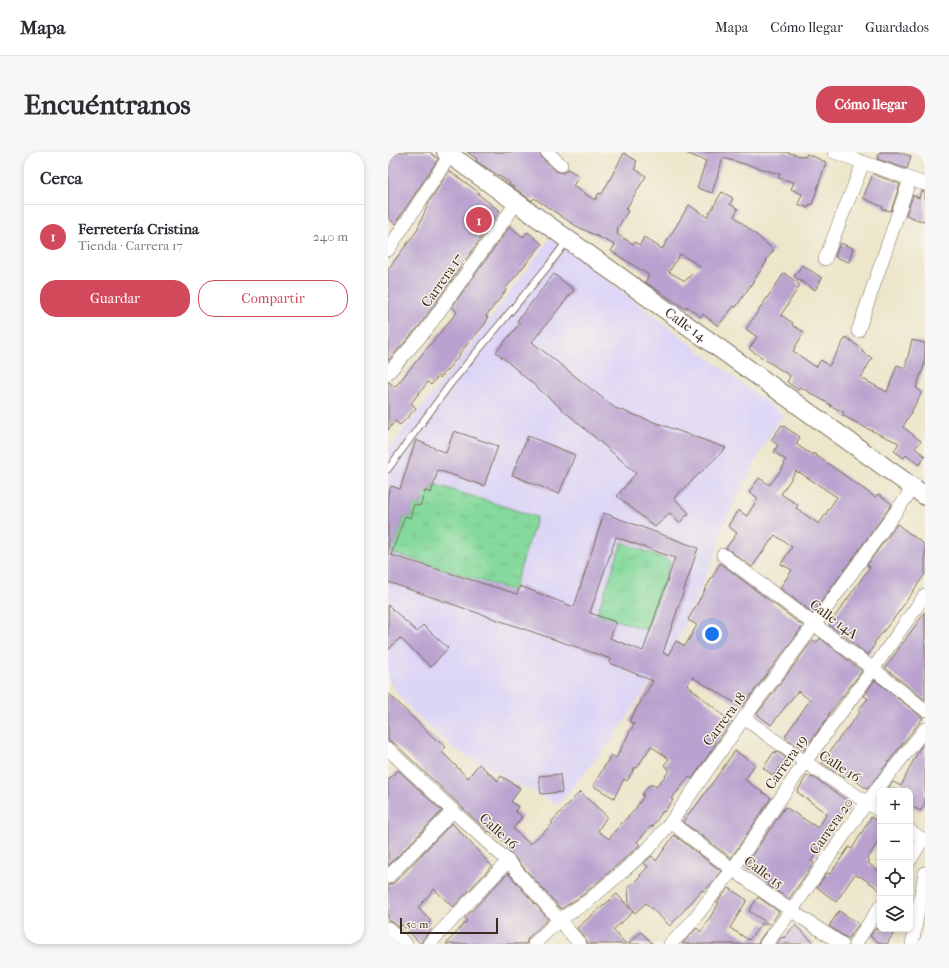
<!DOCTYPE html>
<html lang="es">
<meta charset="utf-8">
<style>
:root{--surface:#fff;--page:#f7f7f7;--text:#2b2b33;--muted:#7c7c81;--line:#e1e1e2;--accent:#d1495b}
body{margin:0;font-family:"IM FELL French Canon",serif;background:var(--page);color:var(--text)}
.controls{position:absolute;right:12px;bottom:12px;display:grid;overflow:hidden;border-radius:8px;box-shadow:0 2px 6px #0003}
.controls button{width:36px;height:36px;display:grid;place-items:center;padding:0;border:0;border-bottom:1px solid var(--line);background:var(--surface);color:var(--text);font:20px sans-serif}
.scale{position:absolute;left:12px;bottom:10px;width:98px;box-sizing:border-box;padding-left:4px;border:2px solid #3b2a1e;border-top:0;font-size:11px;line-height:14px;white-space:nowrap;color:#3b2a1e;-webkit-text-stroke:3px #f7f3e8;paint-order:stroke}
.you{position:absolute;left:324px;top:482px;width:14px;height:14px;margin:-10px;border:3px solid #fff;border-radius:50%;background:#1a73e8;box-shadow:0 0 0 6px #1a73e833}
.badge{display:grid;place-items:center;width:26px;height:26px;border-radius:50%;background:var(--accent);color:#fff;font-size:13px;font-weight:700}
.pin{position:absolute;translate:-50% -50%;border:2px solid #fff;box-shadow:0 1px 4px #0006}
.list{margin:0;padding:0;list-style:none}
h2{display:flex;justify-content:space-between;align-items:center;height:52px;margin:0;padding:0 16px;font-size:17px}
h2 small{font-size:13px;font-weight:400;color:var(--muted)}
.list li{display:grid;grid-template-columns:26px 1fr auto;gap:12px;align-items:center;box-sizing:border-box;height:64px;padding:0 16px;border-top:1px solid var(--line)}
.list b{display:block;font-size:15px;white-space:nowrap}
.list p{margin:0;font-size:13px;white-space:nowrap;color:var(--muted)}
.list em{font-size:13px;font-style:normal;color:var(--muted)}
.actions{display:flex;gap:8px;padding:12px 16px}
.actions a{flex:1;padding:9px 0;border:1px solid var(--accent);border-radius:16px;text-align:center;font-size:14px;color:var(--accent)}
.actions .main{background:var(--accent);color:#fff}
.icon{flex:none;width:22px;height:22px;fill:none;stroke:currentColor;stroke-width:2;stroke-linecap:round;stroke-linejoin:round}
.map{position:relative;flex:none;width:537px;height:792px;overflow:hidden;border-radius:16px}
header{display:flex;align-items:center;gap:24px;box-sizing:border-box;height:56px;padding:0 20px;background:var(--surface);border-bottom:1px solid var(--line)}
header strong{font-size:19px}
nav{display:flex;gap:22px;margin-inline-start:auto;font-size:14px}
.intro{display:flex;align-items:center;justify-content:space-between;box-sizing:border-box;height:96px;padding:0 24px}
h1{margin:0;font-size:28px}
.button{padding:10px 18px;border-radius:16px;background:var(--accent);color:#fff;font-size:14px;font-weight:700}
main{display:flex;gap:24px;padding:0 24px}
aside{flex:1;background:var(--surface);border-radius:16px;box-shadow:0 2px 6px #0003}
.map>svg:first-child{display:block}
</style>
<header>
<strong>Mapa</strong>
<nav><a>Mapa</a><a>Cómo llegar</a><a>Guardados</a></nav>
</header>
<div class="intro"><h1>Encuéntranos</h1><a class="button">Cómo llegar</a></div>
<main>
<aside>
<h2>Cerca<small></small></h2>
<ul class="list">
<li><span class="badge">1</span><div><b>Ferretería Cristina</b><p>Tienda · Carrera 17</p></div><em>240 m</em></li>
</ul>
<div class="actions"><a class="main">Guardar</a><a>Compartir</a></div>
</aside>
<div class="map">
<svg width="537" height="792" viewBox="0 0 537 792">
<defs>
<pattern id="grass-tufts" width="24" height="20" patternUnits="userSpaceOnUse"><rect width="24" height="20" fill="#85d99c"/><path d="M3 7l-1-3M5 7V3M7 7l1-3M15 17l-1-3M17 17v-4M19 17l1-3" fill="none" stroke="#74ba86"/></pattern>
</defs>
<rect width="100%" height="100%" fill="#f7f3e8"/>
<filter id="ink" filterUnits="userSpaceOnUse"><feTurbulence type="fractalNoise" baseFrequency=".025" numOctaves="2"/><feDisplacementMap in="SourceGraphic" scale="8" xChannelSelector="R" yChannelSelector="G"/><feConvolveMatrix kernelMatrix="1 2 1 2 8 2 1 2 1" color-interpolation-filters="sRGB"/></filter>
<filter id="wash" filterUnits="userSpaceOnUse"><feTurbulence type="fractalNoise" baseFrequency=".012" numOctaves="4" result="noise"/><feDisplacementMap in="SourceGraphic" scale="16" xChannelSelector="R" yChannelSelector="G"/><feGaussianBlur stdDeviation="0.9" result="paint"/><feColorMatrix in="noise" values="0 0 0 0 0 0 0 0 0 0 0 0 0 0 0 0 0 1.4 0 .05"/><feComposite in="paint" operator="in"/></filter>
<g filter="url(#wash)">
<rect width="100%" height="100%" fill="#ece6cb"/>
<!-- built -->
<polygon fill="#ddd5f6" points="163,85 395,263 370,304 336,372 330,395 300,467 280,506 254,542 228,583 170,653 66,597 23,558 9,541 0,528 0,297 73,206"/>
<!-- grass -->
<g fill="url(#grass-tufts)" stroke="#60825d">
<polygon points="46,332 149,365 125,439 4,401 17,364 22,366 26,352 32,354 37,339 43,341"/>
<polygon points="234,390 283,409 259,478 209,462"/>
</g>
<g id="blocks">
<!-- building -->
<g fill="#b9a2cf" fill-rule="evenodd">
<polygon points="0,0 42,0 50,7 7,72 0,66"/>
<path d="M79,0H151L154,6L168,19L175,21L180,17L191,24L185,34L207,48L211,41L214,42L236,1L249,9L247,13L248,14L247,17L258,24L238,57L240,59L229,77L230,78L229,82L245,92L246,90L252,93L256,85L274,97L301,53L319,65L334,40L345,46L342,52L350,57L346,64L386,98L378,108L379,109L348,155L346,154L330,174L315,162L313,165L299,154L298,157L257,130L261,123L223,99L227,93L188,74L146,46L144,49L121,32L122,31L88,9L89,7ZM292,102L312,114L297,129L281,120Z"/>
<polygon points="298,0 398,0 417,5 419,2 438,10 424,53 422,52 420,56 410,52 414,42 403,37 406,30 390,26 392,22 335,6 324,41 309,36 318,9 298,1"/>
<polygon points="492,0 509,0 523,4 519,17 489,7"/>
<polygon points="61,19 91,40 90,42 112,59 32,173 0,209 0,117 28,80 41,50"/>
<polygon points="485,22 512,32 503,59 494,57 495,55 475,46"/>
<polygon points="533,39 537,40 537,69 526,67 526,66 518,63 525,43 531,46"/>
<polygon points="122,74 135,85 140,80 154,92 117,137 118,138 114,144 98,164 100,166 97,172 71,202 72,203 52,226 50,224 43,233 40,230 23,251 28,256 21,264 12,273 7,269 0,278 0,229 7,235 69,160 64,155"/>
<polygon points="452,91 465,96 461,110 447,105"/>
<polygon points="414,113 434,126 427,138 406,125"/>
<polygon points="396,121 412,133 393,163 405,171 404,173 416,180 405,199 428,215 433,208 441,214 458,185 475,198 474,200 484,206 473,226 499,240 509,213 517,216 524,188 537,191 536,214 528,236 534,240 515,275 533,289 527,296 537,304 537,305 531,313 518,303 516,306 506,299 511,291 480,277 454,263 456,260 442,254 443,253 412,235 410,238 399,230 402,224 361,197 369,185 358,177"/>
<polygon points="166,122 186,138 144,190 227,256 338,296 286,346 301,361 291,371 282,361 267,375 229,344 248,321 108,200 132,171 129,169"/>
<path d="M394,273L412,285L408,292L424,303L425,301L487,345L490,342L504,352L425,461L392,436L404,418L393,412L404,395L387,383L364,415L338,396L349,381L340,374L350,358L359,364L370,346L361,340L371,326L382,333L397,312L396,311L398,308L386,300L390,293L383,288ZM408,319L410,321L411,320L449,345L431,372L408,356L410,353L393,342Z"/>
<path d="M66,279L110,294L96,334L50,318L43,341L37,339L32,354L26,352L22,366L17,364L3,403L129,442L132,434L186,455L216,361L310,396L275,501L280,503L288,489L297,494L309,473L300,468L332,411L415,474L354,555L304,525L299,533L343,570L304,627L301,625L283,647L285,648L276,660L275,659L264,675L263,674L249,690L252,693L195,743L173,757L119,697L121,695L101,679L100,680L6,591L0,589V541L49,589L50,588L58,595L53,599L80,626L91,612L110,629L113,624L132,636L123,650L130,655L127,659L134,665L125,677L142,692L165,672L163,670L192,640L219,664L210,679L221,687L231,674L245,660L256,644L254,643L261,633H265L268,635L282,618L276,613L281,607L263,594L249,616L247,615L239,629L236,627L226,646L205,634L223,603L228,606L246,572L241,569L265,529L222,511L223,507L0,430V342L3,334L12,337L28,288L58,301ZM228,385L287,406L255,499L222,486L228,470L202,461Z"/>
<polygon points="140,284 187,303 171,342 124,323"/>
<polygon points="509,372 537,393 537,422 510,461 486,491 487,492 480,503 441,473 482,415 479,413"/>
<polygon points="0,453 29,480 35,473 60,496 43,515 12,486 0,498"/>
<polygon points="537,460 537,548 497,516"/>
<polygon points="432,486 474,519 440,563 441,564 416,598 398,586 399,585 397,584 422,548 410,539 383,573 369,562 425,488 429,490"/>
<polygon points="487,528 535,566 479,637 459,622 456,626 434,611 449,589 472,560 470,558 480,547 476,544"/>
<polygon points="537,590 537,651 533,659 522,654 522,639 498,639 505,630 513,634 530,599"/>
<polygon points="347,599 367,612 357,628 383,646 343,706 295,670 304,657 305,658"/>
<polygon points="388,599 398,606 386,624 375,616 386,600 387,601"/>
<polygon points="10,618 54,659 0,714 0,628"/>
<polygon points="172,622 174,640 153,642 151,624"/>
<polygon points="419,623 424,626 425,625 464,652 423,709 426,711 401,747 379,732 381,730 357,714 397,655 430,676 439,662 409,640"/>
<polygon points="483,665 492,671 492,687 479,707 482,709 480,711 492,720 492,738 472,724 471,725 467,722 448,750 429,735 439,721 442,722 461,695 464,697"/>
<polygon points="64,671 104,714 65,755 46,737 30,756 43,769 38,774 43,778 35,787 33,792 14,773 11,775 5,770 0,768 0,733 6,731"/>
<polygon points="286,683 333,719 323,732 316,739 314,738 282,774 258,751 247,761 241,754 240,735 253,724 252,723 260,715 256,711 264,704 268,709"/>
<polygon points="120,721 160,767 140,786 138,792 58,792 79,769 77,766"/>
<polygon points="341,736 359,748 342,776 361,788 374,771 381,775 372,787 370,792 294,792 309,776 313,780 331,751 329,750"/>
<polygon points="229,742 245,760 225,778 238,792 200,792 198,787 189,776"/>
<polygon points="370,745 391,760 382,773 361,759"/>
<polygon points="451,759 471,772 460,787 441,774"/>
<polygon points="407,773 427,792 388,792 394,785 396,786"/>
<polygon points="487,777 508,777 499,792 493,792 482,784"/>
<polygon points="253,780 265,792 240,792"/>
</g>
</g>
</g>
<g filter="url(#ink)">
<use href="#blocks" fill-opacity="0" stroke="#796c5b" stroke-width="1"/>
<g fill="none" stroke-linecap="round" stroke-linejoin="round">
<defs>
<polyline id="lane" points="0,317 63,231 161,113 179,89"/>
<g id="street">
<polyline points="159,0 173,13"/>
<polyline points="446,0 537,32"/>
<polyline points="0,98 62,3"/>
<polyline points="437,107 475,11"/>
<polyline points="470,179 522,27"/>
<polyline points="0,221 38,178 129,50"/>
<polyline points="335,403 485,517 537,558"/>
<polyline points="356,566 417,610 492,659"/>
<polyline points="0,597 65,659 120,709 192,792"/>
<path d="M283,670C337,714 395,754 454,792"/>
<polyline points="522,679 537,689"/>
<polyline points="522,708 535,687"/>
<polyline points="0,725 65,659"/>
<polyline points="0,776 18,792"/>
<polyline points="41,792 120,709"/>
<polyline points="146,792 171,768 200,749 233,721 262,695 283,670 356,566 426,473 525,336"/>
<polyline points="282,792 298,777 345,717 417,610 485,517 537,443"/>
<polyline points="378,792 403,759 479,650 537,577"/>
<polyline points="467,792 492,755"/>
<polyline points="524,792 537,721"/>
</g>
<g id="secondary">
<path id="s1" d="M58,0L537,344"/>
</g>
</defs>
<!-- lane casing -->
<use href="#lane" stroke="#796c5b" stroke-width="8"/>
<!-- street casing -->
<use href="#street" stroke="#796c5b" stroke-width="14"/>
<!-- secondary casing -->
<use href="#secondary" stroke="#796c5b" stroke-width="20"/>
<!-- lane -->
<use href="#lane" stroke="#fff" stroke-width="6"/>
<!-- street -->
<use href="#street" stroke="#fff" stroke-width="13"/>
<!-- secondary -->
<use href="#secondary" stroke="#fff" stroke-width="18"/>
</g>
</g>
<g text-anchor="middle" stroke-width="3" stroke-linejoin="round" paint-order="stroke">
<!-- street labels -->
<g font-size="14" fill="#3b2a1e" stroke="#f7f3e8">
<text transform="translate(54 128) rotate(-55)" y="5">Carrera 17</text>
<text dy="5" stroke="none"><textPath href="#s1" startOffset="295">Calle 14</textPath></text>
<text transform="translate(446 467) rotate(37)" y="5">Calle 14A</text>
<text transform="translate(336 567) rotate(-54)" y="5">Carrera 18</text>
<text transform="translate(398 610) rotate(-55)" y="5">Carrera 19</text>
<text transform="translate(452 614) rotate(33)" y="5">Calle 16</text>
<text transform="translate(443 674) rotate(-55)" y="5">Carrera 20</text>
<text transform="translate(111 679) rotate(42)" y="5">Calle 16</text>
<text transform="translate(376 720) rotate(36)" y="5">Calle 15</text>
</g>
</g>
</svg>
<div class="controls">
<button>+</button>
<button>−</button>
<button><svg class="icon" aria-label="locate" viewBox="0 0 24 24"><circle cx="12" cy="12" r="6"/><path d="M12 2v4M12 18v4M2 12h4M18 12h4"/></svg></button>
<button><svg class="icon" aria-label="layers" viewBox="0 0 24 24"><path d="M12 4l9 5-9 5-9-5zM3 14l9 5 9-5"/></svg></button>
</div>
<div class="scale">50 m</div>
<div class="you"></div>
<div class="pin badge" style="left:91px;top:68px">1</div>
</div>
</main>
